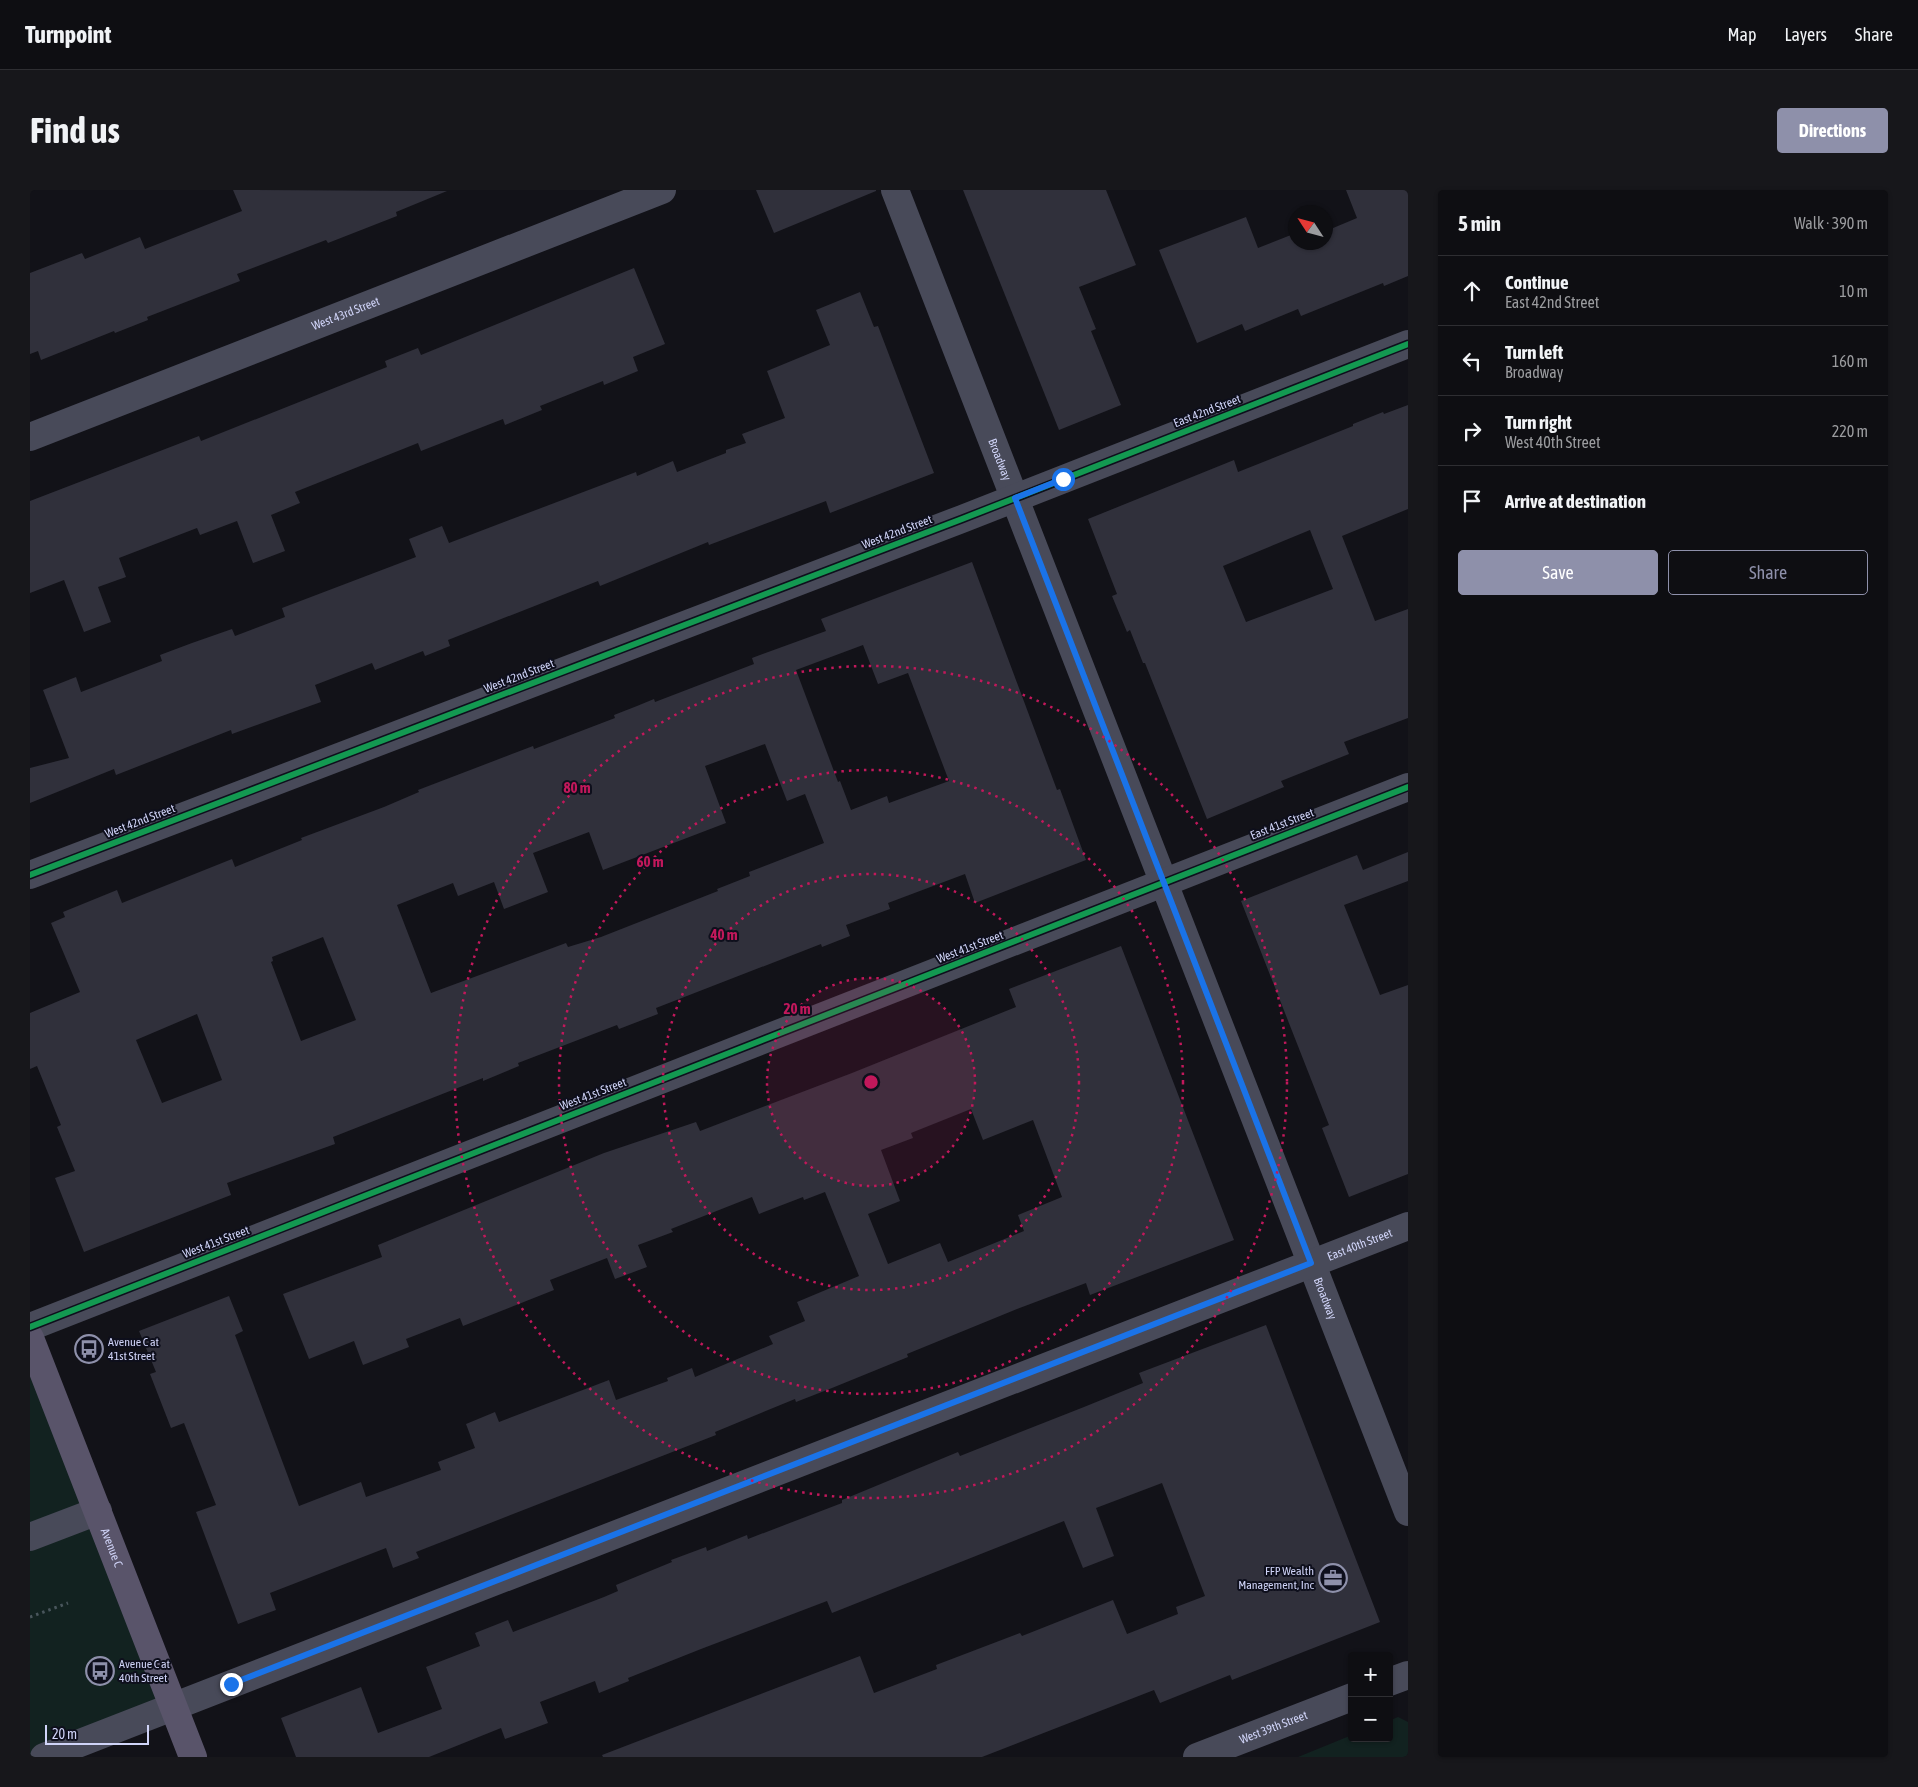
<!DOCTYPE html>
<meta charset="utf-8">
<style>
:root{--surface:#0e0e12;--page:#17171b;--text:#f1f3f6;--muted:#9b9c9f;--line:#2e2e32;--accent:#8e90aa}
body{margin:0;font-family:"Asap Condensed",sans-serif;background:var(--page);color:var(--text)}
.controls{position:absolute;right:15px;bottom:15px;display:grid;overflow:hidden;border-radius:5px;box-shadow:0 1px 4px #0004}
.controls button{width:45px;height:45px;display:grid;place-items:center;padding:0;border:0;border-bottom:1px solid var(--line);background:var(--surface);color:var(--text);font:25px sans-serif}
.compass{position:absolute;left:1258px;top:15px;width:45px;height:45px;border-radius:50%;background:var(--surface);box-shadow:0 1px 4px #0004;rotate:306deg}
.scale{position:absolute;left:15px;bottom:12px;width:104px;box-sizing:border-box;padding-left:5px;border:2px solid #d0d4f8;border-top:0;font-size:14px;line-height:18px;white-space:nowrap;color:#d0d4f8;-webkit-text-stroke:4px #0e0f1c;paint-order:stroke}
.stop{position:absolute;width:15px;height:15px;margin:-11px;border:4px solid #1a73e8;border-radius:50%;background:#fff}
.stop.end{background:#1a73e8;border-color:#fff;box-shadow:0 1px 5px #0008}
.list{margin:0;padding:0;list-style:none}
h2{display:flex;justify-content:space-between;align-items:center;height:65px;margin:0;padding:0 20px;font-size:21px}
h2 small{font-size:16px;font-weight:400;color:var(--muted)}
.list li{display:grid;grid-template-columns:32px 1fr auto;gap:15px;align-items:center;box-sizing:border-box;height:70px;padding:0 20px;border-top:1px solid var(--line)}
.list b{display:block;font-size:19px;white-space:nowrap}
.list p{margin:0;font-size:16px;white-space:nowrap;color:var(--muted)}
.list em{font-size:16px;font-style:normal;color:var(--muted)}
.actions{display:flex;gap:10px;padding:15px 20px}
.actions a{flex:1;padding:11px 0;border:1px solid var(--accent);border-radius:5px;text-align:center;font-size:18px;color:var(--accent)}
.actions .main{background:var(--accent);color:#fff}
.icon{flex:none;width:28px;height:28px;fill:none;stroke:currentColor;stroke-width:2;stroke-linecap:round;stroke-linejoin:round}
.map{position:relative;flex:none;width:1378px;height:1567px;overflow:hidden;border-radius:5px}
header{display:flex;align-items:center;gap:30px;box-sizing:border-box;height:70px;padding:0 25px;background:var(--surface);border-bottom:1px solid var(--line)}
header strong{font-size:24px}
nav{display:flex;gap:28px;margin-inline-start:auto;font-size:18px}
.intro{display:flex;align-items:center;justify-content:space-between;box-sizing:border-box;height:120px;padding:0 30px}
h1{margin:0;font-size:35px}
.button{padding:12px 22px;border-radius:5px;background:var(--accent);color:#fff;font-size:18px;font-weight:700}
main{display:flex;gap:30px;padding:0 30px}
aside{flex:1;background:var(--surface);border-radius:5px;box-shadow:0 1px 4px #0004}
.map>svg:first-child{display:block}
</style>
<header>
<strong>Turnpoint</strong>
<nav><a>Map</a><a>Layers</a><a>Share</a></nav>
</header>
<div class="intro"><h1>Find us</h1><a class="button">Directions</a></div>
<main>
<div class="map">
<svg width="1378" height="1567" viewBox="0 0 1378 1567">
<rect width="100%" height="100%" fill="#121218"/>
<!-- green -->
<g fill="#122220">
<polygon points="0,1146 144,1517 14,1567 0,1567"/>
<polygon points="1368,1527 1378,1532 1378,1567 1268,1567 1322,1545 1322,1548 1359,1548 1359,1531"/>
</g>
<!-- building -->
<g fill="#30303b" fill-rule="evenodd">
<polygon points="203,0 417,1 366,22 367,26 298,53 296,50 207,84 210,91 117,127 118,130 85,143 84,141 11,170 8,161 0,164 0,83 52,63 55,69 110,47 115,59 212,21"/>
<polygon points="726,0 846,0 846,1 744,43"/>
<polygon points="933,0 1076,0 1106,75 1049,97 1066,139 1061,141 1091,215 1029,240"/>
<polygon points="1316,0 1378,0 1378,86 1354,96 1353,93 1271,126 1268,119 1215,141 1212,134 1167,153 1129,60 1216,27 1228,58 1266,43 1266,54 1296,52 1296,41 1327,28"/>
<polygon points="604,78 635,154 603,167 608,181 574,195 573,191 510,216 512,220 475,235 473,229 391,261 388,253 265,302 270,313 241,325 255,361 223,373 207,331 170,345 167,338 89,368 96,387 68,397 81,432 54,442 34,390 0,403 0,311 169,246 171,251 357,177 355,171 388,158 391,165"/>
<polygon points="830,102 844,137 848,136 904,283 800,323 796,311 679,355 678,352 570,396 568,391 418,450 420,456 395,466 393,461 345,480 342,473 285,495 291,512 202,544 201,540 86,585 84,579 0,613 0,578 39,568 13,500 46,487 51,502 132,471 130,465 162,453 202,439 205,446 255,427 252,418 386,367 379,349 412,336 419,353 606,282 607,286 643,271 647,282 696,263 696,260 716,253 712,244 755,228 737,181 800,155 786,120"/>
<path d="M1378,215V319L1312,346L1345,431L1378,419V528L1314,552L1319,564L1251,591L1254,597L1177,629L1115,473H1113L1100,440L1097,442L1082,406L1087,404L1058,329L1204,270L1208,282L1323,236V234L1353,222L1354,224ZM1280,340L1303,399L1216,432L1193,376Z"/>
<path d="M942,372L1027,600L1030,599L1056,670L945,713L935,684L858,713L860,719L816,735L820,746L792,757L791,754L626,818L628,824L589,839L587,835L488,873L489,876L453,891V888L303,947L305,954L197,993L201,1005L54,1062L25,988L45,981L27,937L31,935L7,876L0,879V823L50,802L21,733L35,727L33,722L87,700L92,713L202,669L205,677L272,650L271,648L354,617L389,602L388,600L503,556L504,559L585,528L584,525L607,516L624,509L625,512L724,474L722,468L796,441L791,429ZM833,455L848,494L878,483L919,591L859,613L857,606L821,620L810,591L808,592L766,480ZM735,554L757,611L775,604L794,653L719,682L720,686L687,699L688,701L571,747L538,757L536,753L401,803L367,715L423,693L428,706L464,692L474,719L518,702L503,663L559,642L573,680L696,633L675,576ZM293,747L326,830L271,851L241,772L243,771L242,767ZM167,824L192,890L132,913L106,850Z"/>
<polygon points="1378,662 1378,691 1314,715 1350,805 1378,795 1378,984 1319,1007 1292,938 1299,935 1211,711 1327,665 1333,680"/>
<path d="M1091,756L1204,1050L1060,1105L1056,1093L987,1119L877,1164L878,1167L802,1198L766,1212L765,1209L685,1242L686,1245L386,1362L389,1368L363,1378L356,1358L240,1403L246,1420L208,1434L166,1322L186,1315L154,1233L141,1238L120,1184L126,1182L109,1141L199,1106L213,1141L205,1145L269,1316L331,1292L336,1307L411,1280L408,1272L445,1258L436,1234L465,1222L469,1232L579,1190L586,1210L638,1191L637,1188L662,1178L665,1187L743,1154L739,1146L775,1131L767,1112L829,1086L795,1002L774,1010L773,1007L729,1024L722,1007L641,1039L643,1042L608,1055L617,1077L585,1089L577,1068L520,1090L524,1100L433,1136L430,1128L376,1149L379,1157L333,1175L324,1151L279,1169L253,1104L352,1067L348,1055L574,963L666,932L670,941L822,883L986,817L979,799ZM941,919L953,950L1003,930L1032,1007L988,1025L994,1041L918,1072L910,1053L858,1074L838,1024L870,1011L851,960L883,948L881,943Z"/>
<polygon points="1236,1135 1350,1432 1202,1490 1200,1485 1130,1513 1124,1500 952,1567 573,1567 572,1565 830,1466 844,1503 907,1479 906,1475 990,1443 992,1446 1083,1410 1097,1444 1148,1424 1146,1417 1175,1406 1132,1293 1066,1318 1084,1366 1053,1378 1034,1331 802,1423 797,1411 671,1459 598,1488 599,1491 569,1503 565,1491 510,1512 518,1533 475,1549 471,1538 399,1567 266,1567 251,1528 331,1497 348,1543 412,1519 396,1477 450,1456 445,1443 478,1430 483,1442 574,1407 588,1401 586,1395 642,1372 641,1370 676,1357 677,1361 717,1345 718,1349 812,1313 812,1310 928,1262 930,1266 1054,1217 1113,1193 1109,1183"/>
</g>
<g fill="none" stroke-linecap="round" stroke-linejoin="round">
<!-- path -->
<polyline stroke="#49565c" stroke-width="3" stroke-dasharray="2.5 4" stroke-linecap="butt" points="0,1427 38,1413"/>
<!-- minor -->
<g stroke="#484a59" stroke-width="28">
<path id="s1" d="M865,0L1378,1322"/>
<path id="s2" d="M0,247L632,0"/>
<polyline points="0,685 932,329 1378,154"/>
<polyline points="0,1137 1378,597"/>
<polyline points="0,1347 68,1321"/>
<polyline points="1359,1492 1378,1485"/>
<path id="s3" d="M14,1567L1378,1036"/>
<path id="s4" d="M1167,1567L1322,1507"/>
</g>
<!-- major -->
<path stroke="#59546a" stroke-width="28" id="s5" d="M0,1148L163,1567"/>
<defs>
<g id="cycleway">
<polyline points="0,685 932,329 1378,154"/>
<polyline points="0,1137 1378,597"/>
</g>
</defs>
<!-- cycleway casing -->
<use href="#cycleway" stroke="#0e0f1c" stroke-width="9"/>
<!-- cycleway -->
<use href="#cycleway" stroke="#139951" stroke-width="6"/>
</g>
<g fill="none" stroke-linecap="round" stroke-linejoin="round">
<!-- route -->
<polyline stroke="#1a73e8" stroke-width="6" points="201,1494 1281,1073 985,308 1033,289"/>
</g>
<!-- distance rings -->
<circle cx="841" cy="892" r="104" fill="#c2185b" fill-opacity=".12"/>
<g fill="none" stroke="#c2185b" stroke-width="2.5" stroke-dasharray="2.5 5">
<circle cx="841" cy="892" r="104"/>
<circle cx="841" cy="892" r="208"/>
<circle cx="841" cy="892" r="312"/>
<circle cx="841" cy="892" r="416"/>
</g>
<!-- icons -->
<defs>
<symbol id="bus-ring" viewBox="-11 -11 22 22"><circle r="9.5" fill="#0e0f1c" stroke="#8e90aa" stroke-width="1.5"/><path d="M-5-6H5V4H4V6H2V4H-2V6H-4V4H-5ZM-3.5-4V0h7V-4ZM-3.5 1.2v1.5H-2V1.2ZM2 1.2v1.5H3.5V1.2Z" fill="#8e90aa"/></symbol>
<symbol id="office-ring" viewBox="-11 -11 22 22"><circle r="9.5" fill="#0e0f1c" stroke="#8e90aa" stroke-width="1.5"/><path d="M-6-3h4V-5.5h4V-3h4V5H-6ZM-1-4.5V-3h2v-1.5ZM-6 0V1H6V0Z" fill="#8e90aa"/></symbol>
</defs>
<g fill-rule="evenodd">
<use href="#bus-ring" x="43" y="1143" width="32" height="32"/>
<use href="#office-ring" x="1287" y="1372" width="32" height="32"/>
<use href="#bus-ring" x="54" y="1465" width="32" height="32"/>
</g>
<g text-anchor="middle" stroke-width="4" stroke-linejoin="round" paint-order="stroke">
<!-- street labels -->
<g font-size="12" fill="#d0d4f8" stroke="#0e0f1c">
<text dy="4" stroke="none"><textPath href="#s2" startOffset="339">West 43rd Street</textPath></text>
<text transform="translate(1177 221) rotate(-21)" y="4">East 42nd Street</text>
<text dy="4" stroke="none"><textPath href="#s1" startOffset="289">Broadway</textPath></text>
<text transform="translate(867 342) rotate(-21)" y="4">West 42nd Street</text>
<text transform="translate(489 486) rotate(-21)" y="4">West 42nd Street</text>
<text transform="translate(110 631) rotate(-21)" y="4">West 42nd Street</text>
<text transform="translate(1252 634) rotate(-21)" y="4">East 41st Street</text>
<text transform="translate(940 757) rotate(-21)" y="4">West 41st Street</text>
<text transform="translate(563 904) rotate(-21)" y="4">West 41st Street</text>
<text transform="translate(186 1052) rotate(-21)" y="4">West 41st Street</text>
<text dy="4" stroke="none"><textPath href="#s3" startOffset="1412">East 40th Street</textPath></text>
<text dy="4" stroke="none"><textPath href="#s1" startOffset="1189">Broadway</textPath></text>
<text dy="4" stroke="none"><textPath href="#s5" startOffset="225">Avenue C</textPath></text>
<text dy="4" stroke="none"><textPath href="#s4" startOffset="82">West 39th Street</textPath></text>
</g>
<!-- poi labels -->
<g font-size="12" fill="#d0d4f8" stroke="#0e0f1c" text-anchor="start">
<text x="78" y="1156">Avenue C at<tspan x="78" dy="14">41st Street</tspan></text>
<text x="1284" y="1385" text-anchor="end">FFP Wealth<tspan x="1284" dy="14">Management, Inc</tspan></text>
<text x="89" y="1478">Avenue C at<tspan x="89" dy="14">40th Street</tspan></text>
</g>
</g>
<circle cx="841" cy="892" r="8" fill="#c2185b" stroke="#0e0f1c" stroke-width="2.5"/>
<g font-size="15" text-anchor="middle" font-weight="bold" fill="#c2185b" stroke="#0e0f1c" stroke-width="4" stroke-linejoin="round" paint-order="stroke">
<text x="547" y="603">80 m</text>
<text x="620" y="677">60 m</text>
<text x="694" y="750">40 m</text>
<text x="767" y="824">20 m</text>
</g>
</svg>
<div class="controls">
<button>+</button>
<button>−</button>
</div>
<svg class="compass" viewBox="-18 -18 36 36"><path d="M0-13l5 13h-10z" fill="#e53935"/><path d="M0 13l5-13h-10z" fill="#9b9c9f"/></svg>
<div class="scale">20 m</div>
<div class="stop" style="left:1033px;top:289px"></div>
<div class="stop end" style="left:201px;top:1494px"></div>
</div>
<aside>
<h2>5 min<small>Walk · 390 m</small></h2>
<ul class="list">
<li><svg class="icon" aria-label="ahead" viewBox="0 0 24 24"><path d="M12 20V5M6 11l6-6 6 6"/></svg><div><b>Continue</b><p>East 42nd Street</p></div><em>10 m</em></li>
<li><svg class="icon" aria-label="left" viewBox="0 0 24 24"><path d="M17 20v-9H6M10 6l-5 5 5 5"/></svg><div><b>Turn left</b><p>Broadway</p></div><em>160 m</em></li>
<li><svg class="icon" aria-label="right" viewBox="0 0 24 24"><path d="M7 20v-9h11M14 6l5 5-5 5"/></svg><div><b>Turn right</b><p>West 40th Street</p></div><em>220 m</em></li>
<li><svg class="icon" aria-label="arrive" viewBox="0 0 24 24"><path d="M6 21V4h12l-3 4 3 4H6"/></svg><div><b>Arrive at destination</b></div></li>
</ul>
<div class="actions"><a class="main">Save</a><a>Share</a></div>
</aside>
</main>
